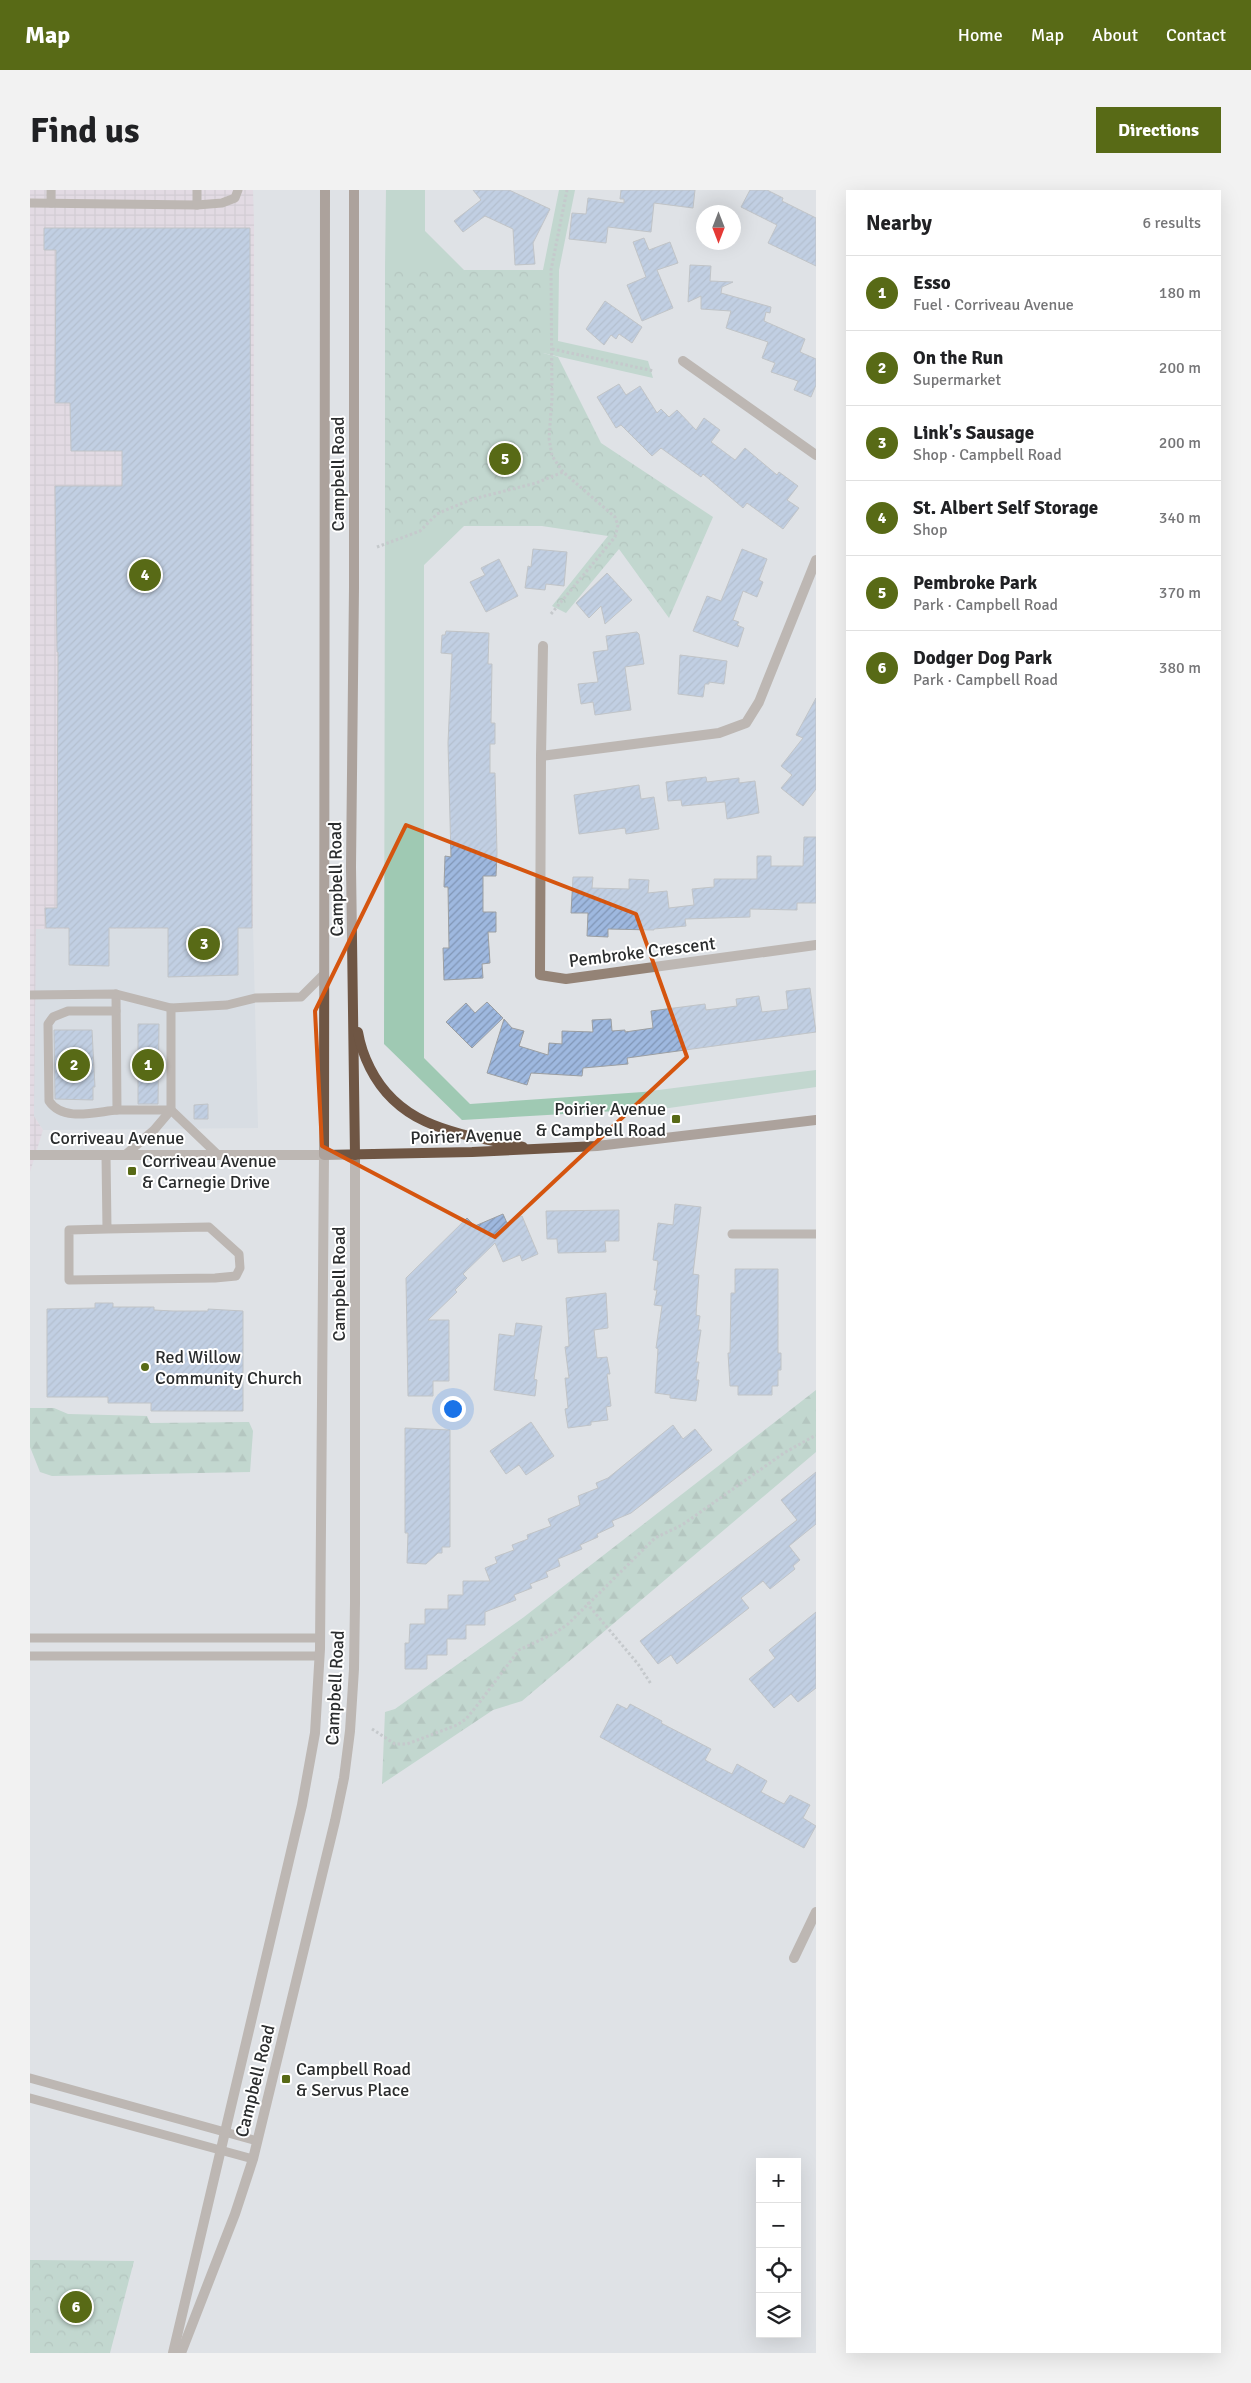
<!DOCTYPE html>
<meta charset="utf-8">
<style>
:root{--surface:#fff;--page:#f2f2f2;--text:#202124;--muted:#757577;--line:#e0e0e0;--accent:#586a16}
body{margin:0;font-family:Signika,sans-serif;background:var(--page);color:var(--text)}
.controls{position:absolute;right:15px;bottom:15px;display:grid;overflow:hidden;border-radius:0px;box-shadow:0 5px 20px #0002}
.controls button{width:45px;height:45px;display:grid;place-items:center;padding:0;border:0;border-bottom:1px solid var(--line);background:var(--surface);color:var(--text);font:25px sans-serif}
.compass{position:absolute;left:666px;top:15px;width:45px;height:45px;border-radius:50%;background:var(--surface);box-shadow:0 5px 20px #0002;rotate:180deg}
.you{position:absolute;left:422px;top:1218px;width:18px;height:18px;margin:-12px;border:4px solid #fff;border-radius:50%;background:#1a73e8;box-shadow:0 0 0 8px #1a73e833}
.badge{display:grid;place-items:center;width:32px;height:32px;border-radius:50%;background:var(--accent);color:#fff;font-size:16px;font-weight:700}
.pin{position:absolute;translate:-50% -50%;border:2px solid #fff;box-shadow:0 1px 5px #0006}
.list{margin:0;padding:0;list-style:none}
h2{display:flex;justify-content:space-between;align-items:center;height:65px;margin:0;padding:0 20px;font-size:21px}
h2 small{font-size:16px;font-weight:400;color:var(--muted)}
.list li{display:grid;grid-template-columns:32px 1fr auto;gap:15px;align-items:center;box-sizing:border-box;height:75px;padding:0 20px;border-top:1px solid var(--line)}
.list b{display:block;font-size:19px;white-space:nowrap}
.list p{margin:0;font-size:16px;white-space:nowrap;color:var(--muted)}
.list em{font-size:16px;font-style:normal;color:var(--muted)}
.icon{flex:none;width:28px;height:28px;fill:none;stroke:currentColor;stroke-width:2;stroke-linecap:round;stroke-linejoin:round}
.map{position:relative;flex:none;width:786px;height:2163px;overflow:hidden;border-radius:0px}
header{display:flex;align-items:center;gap:30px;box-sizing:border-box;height:70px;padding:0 25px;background:var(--accent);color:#fff}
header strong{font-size:24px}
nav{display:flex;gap:28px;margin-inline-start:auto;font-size:18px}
.intro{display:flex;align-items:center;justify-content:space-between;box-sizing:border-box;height:120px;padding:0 30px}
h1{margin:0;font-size:35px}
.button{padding:12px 22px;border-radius:0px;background:var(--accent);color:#fff;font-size:18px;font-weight:700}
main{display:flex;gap:30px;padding:0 30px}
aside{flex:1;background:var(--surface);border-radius:0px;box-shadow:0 5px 20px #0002}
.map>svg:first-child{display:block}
</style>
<header>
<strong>Map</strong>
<nav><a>Home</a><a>Map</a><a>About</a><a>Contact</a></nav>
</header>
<div class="intro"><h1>Find us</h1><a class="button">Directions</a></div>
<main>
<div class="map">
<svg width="786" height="2163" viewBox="0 0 786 2163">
<defs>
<pattern id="industrial-grid" width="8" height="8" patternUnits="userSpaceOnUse" patternTransform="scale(1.25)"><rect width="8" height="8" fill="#e6d1df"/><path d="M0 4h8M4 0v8" fill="none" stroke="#c5b4c0"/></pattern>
<pattern id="forest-firs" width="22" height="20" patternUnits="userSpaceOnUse" patternTransform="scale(1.25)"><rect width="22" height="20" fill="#9fc9b3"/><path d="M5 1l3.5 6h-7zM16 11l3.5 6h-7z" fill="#82a492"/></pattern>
<pattern id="park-crowns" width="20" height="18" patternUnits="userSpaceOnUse" patternTransform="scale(1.25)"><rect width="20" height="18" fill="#9fc9b3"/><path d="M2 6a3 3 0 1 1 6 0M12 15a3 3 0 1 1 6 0" fill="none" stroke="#82a492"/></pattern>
<pattern id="building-hatch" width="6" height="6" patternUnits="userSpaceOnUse" patternTransform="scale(1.25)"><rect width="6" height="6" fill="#9eb8df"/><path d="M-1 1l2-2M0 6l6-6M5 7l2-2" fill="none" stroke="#8196b5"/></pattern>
</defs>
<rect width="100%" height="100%" fill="#dfe2e6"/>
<!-- built -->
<polygon fill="#d0d7e1" points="223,738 228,938 13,940 4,926 5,739"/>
<!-- industrial -->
<polygon fill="url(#industrial-grid)" points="0,0 223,0 224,32 223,738 6,739 4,926 13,940 0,982"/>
<!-- grass -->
<g fill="#9fc9b3">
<polygon points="356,0 395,0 395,41 434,80 355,80"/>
<polygon points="529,0 545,0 529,80 528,151 618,171 623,188 513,163 513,80"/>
<polygon points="355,336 434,336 394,375 394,868 440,914 613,902 786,880 786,897 639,918 432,930 354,854"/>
</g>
<!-- forest -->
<g fill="url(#forest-firs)">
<polygon points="786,1200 786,1262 492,1511 463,1520 352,1594 355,1522 365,1519 494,1427"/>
<polygon points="0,1218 24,1218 38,1224 117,1226 120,1233 219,1232 223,1241 220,1282 22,1286 10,1282 0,1257"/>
</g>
<!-- park -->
<g fill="url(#park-crowns)">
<polygon points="355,80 513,80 513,163 528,167 571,253 683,327 639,428 589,359 536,423 522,416 578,346 512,336 355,336"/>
<polygon points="0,2070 104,2071 80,2163 0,2163"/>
</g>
<!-- building -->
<g fill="url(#building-hatch)" stroke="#9c9fa2">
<polygon points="443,0 479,0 520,19 503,53 505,74 485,75 483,39 455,26 433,42 424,31 451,10"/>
<polygon points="591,0 665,0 663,18 624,13 621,42 578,37 576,53 539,49 542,23 556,24 558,8 594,13 594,9 590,9"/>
<polygon points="720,0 737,0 753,8 752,11 786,28 786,76 738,53 747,35 711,17"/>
<polygon points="14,38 220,38 222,738 208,738 208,785 138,787 138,738 79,738 79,776 39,775 39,738 16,738 15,718 27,718 28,462 27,462 25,296 92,296 92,261 41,261 40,213 25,213 26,60 14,60"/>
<polygon points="614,48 619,60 640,52 648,73 627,80 643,118 612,131 597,95 616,87 603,52"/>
<polygon points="660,75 681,76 680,91 703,92 692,97 691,103 741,117 740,123 736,122 734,131 775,149 770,162 786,169 786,195 781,207 764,200 768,191 741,182 745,173 732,168 738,152 696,138 701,121 671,119 671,106 658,112"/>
<polygon points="575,111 612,137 602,153 589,144 586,149 581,145 574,155 556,139"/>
<polygon points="589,194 596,205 610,196 627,223 631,219 639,227 647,220 666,240 674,228 690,240 681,252 705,270 715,258 747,285 749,282 768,296 757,310 769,318 753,339 717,313 713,318 673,284 671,287 631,258 622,266 591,235 586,238 567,207"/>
<polygon points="503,359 537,362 534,396 516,394 515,400 495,398 498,376 501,377"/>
<polygon points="712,359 737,369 729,390 733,392 727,407 713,401 703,430 709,432 707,435 714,438 708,457 663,441 677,406 691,411"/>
<polygon points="469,369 488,406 456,422 440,392 455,385 451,378"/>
<polygon points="577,383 602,410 575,434 571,416 559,428 546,413"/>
<polygon points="416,441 459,443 458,474 462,474 461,533 465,533 465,554 460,554 460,583 465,583 467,663 466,686 453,686 453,722 466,722 466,742 458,742 460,773 452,774 453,788 414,790 413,758 419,758 418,697 414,697 415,666 421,667 418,553 422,464 411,463 412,445 415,445"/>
<polygon points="607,442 609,444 614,474 595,477 601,520 565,525 563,512 551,514 548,494 568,492 563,462 578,460 576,446"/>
<polygon points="650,465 697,471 694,494 679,492 679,494 675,494 673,507 648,504"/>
<polygon points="786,508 786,599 773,616 751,598 762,585 751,576 773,548 766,545"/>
<polygon points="676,587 677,592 709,588 709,593 725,591 729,623 697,629 695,612 652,616 651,610 638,611 636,592"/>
<polygon points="609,595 611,609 624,607 629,639 596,644 595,638 549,644 544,605"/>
<polygon points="774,647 786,647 786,713 767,713 767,720 720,719 720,727 655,729 656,736 624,739 624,740 578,739 578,747 557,746 558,723 541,723 543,687 563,687 562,698 599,699 599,689 619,690 618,703 637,701 639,718 664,715 662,699 684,697 684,689 727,689 727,666 741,666 741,676 773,676"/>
<polygon points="780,798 786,842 597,868 598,874 553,878 552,886 501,883 497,895 457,883 474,829 482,838 494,841 489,856 518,865 519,853 532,854 532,841 563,842 562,830 581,829 582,841 595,840 595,842 623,838 621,821 675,814 676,820 707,816 706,809 729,806 732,822 758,819 756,801"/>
<polygon points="457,812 473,828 442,858 416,832 436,813 445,823"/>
<polygon points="108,834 129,834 128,914 108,914"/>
<polygon points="24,840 62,840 65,897 63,897 63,910 25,909"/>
<polygon points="178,914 178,929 164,929 164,915"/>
<polygon points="645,1014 671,1017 663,1084 669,1085 666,1125 670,1126 668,1140 671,1140 666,1172 669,1172 666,1190 669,1190 666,1211 640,1208 640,1205 625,1203 628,1159 626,1158 632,1116 624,1115 627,1100 624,1100 628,1071 623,1070 628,1033 643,1035"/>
<polygon points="589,1020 589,1051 575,1051 576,1062 528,1063 527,1049 517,1049 516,1021"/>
<polygon points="473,1024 477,1033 492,1026 508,1064 492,1071 490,1065 473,1072 465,1053 433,1084 437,1088 425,1100 427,1102 398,1130 419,1130 419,1191 403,1191 403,1206 378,1206 376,1088 437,1028 445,1036"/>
<polygon points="705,1079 748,1079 748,1163 751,1163 751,1180 748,1180 748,1196 742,1196 742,1205 708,1205 708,1196 700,1196 698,1163 700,1163 701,1103 705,1103"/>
<polygon points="576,1103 578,1138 564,1140 567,1168 577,1167 580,1184 577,1184 581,1216 576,1217 578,1230 561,1232 561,1235 538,1238 535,1219 538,1218 535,1188 539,1188 535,1157 539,1156 536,1108"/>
<polygon points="65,1113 83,1113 83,1117 124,1117 124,1120 143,1121 178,1121 178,1119 213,1121 213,1221 121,1221 121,1213 78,1213 78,1207 17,1207 17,1119 65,1118"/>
<polygon points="486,1133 512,1136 504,1189 507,1190 505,1206 464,1200 469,1144 484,1146"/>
<polygon points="501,1232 524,1266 496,1285 489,1275 476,1284 460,1261"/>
<polygon points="643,1235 653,1249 665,1239 682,1260 601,1323 582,1331 584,1336 567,1344 568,1347 550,1355 552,1359 528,1369 530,1376 516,1382 518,1387 500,1394 502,1398 484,1405 486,1410 455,1422 455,1435 436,1435 436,1449 417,1449 417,1465 397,1465 397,1479 375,1479 375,1453 379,1453 380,1434 395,1434 395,1419 418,1419 418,1405 433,1405 433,1391 460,1391 455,1378 467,1373 465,1367 484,1360 482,1355 498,1349 497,1345 521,1336 518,1329 550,1315 548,1306 568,1298 566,1293 578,1288"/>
<polygon points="375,1238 420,1240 420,1357 412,1357 412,1363 408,1363 396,1374 377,1373 378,1343 375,1343"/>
<polygon points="786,1282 786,1334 759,1356 770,1370 763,1376 765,1379 740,1399 733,1391 711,1408 719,1418 647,1474 641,1465 628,1474 610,1451 767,1330 751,1310"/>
<polygon points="786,1422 786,1498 768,1512 761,1504 744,1518 719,1489 745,1468 739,1460"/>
<polygon points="587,1514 597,1519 600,1514 632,1531 631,1533 681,1559 675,1570 688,1577 702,1584 707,1574 737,1591 731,1602 754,1614 760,1605 780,1615 773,1628 786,1636 774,1658 570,1547"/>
</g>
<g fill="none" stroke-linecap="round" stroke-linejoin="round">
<!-- path -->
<g stroke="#a7aaad" stroke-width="3" stroke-dasharray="2.5 2.5" stroke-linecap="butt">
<polyline points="522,159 624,181"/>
<polyline points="347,357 390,341 407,324 423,317 443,309 506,293 533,282"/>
<polyline points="521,424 585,347 588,335 585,327 533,282 522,266 519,248 522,209 521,80 537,0"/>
<polyline points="558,1412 560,1417 608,1474 621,1494"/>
<polyline points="342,1539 365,1554 377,1554 427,1535 436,1529 449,1513 489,1460 525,1443 538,1434 625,1348 652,1335 754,1263 786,1245"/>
</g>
<!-- service -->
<g stroke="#948376" stroke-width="9">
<polyline points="0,13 167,15 167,0"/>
<polyline points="21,13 21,0"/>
<polyline points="167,15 192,13 205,8 208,0"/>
<polyline points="86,804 87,920 141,920 187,964"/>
<polyline points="0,805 86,804 141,818 197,815 225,808 271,807 294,784"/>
<path d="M86,821H38L23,827L18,834L19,911C33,932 65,922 87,920"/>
<polyline points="76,965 77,1039 179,1037 209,1064 210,1078 206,1086 185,1088 39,1090 39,1040 77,1039"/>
<polyline points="95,965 124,940 141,920 141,818"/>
<polyline points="702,1044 786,1044"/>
<polyline points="0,1448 290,1448"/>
<polyline points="0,1466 289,1466"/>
<polyline points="0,1888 227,1951"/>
<polyline points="0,1908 223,1969"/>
</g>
<!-- minor -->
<g stroke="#948376" stroke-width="10">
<polyline points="653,171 786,265"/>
<polyline points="513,456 511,566 510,785 536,789 786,755"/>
<polyline points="511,566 689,543 716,533 729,512 786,370"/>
<polyline points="764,1768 786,1722"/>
</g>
<!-- tertiary -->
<g stroke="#948376" stroke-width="10">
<polyline points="0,965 294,965 290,1459 285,1543 272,1615 143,2163"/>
<polyline points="151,2163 205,2024 223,1969 305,1631 314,1588 320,1541 324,1479 325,1413 325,965"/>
</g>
<!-- secondary -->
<g stroke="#6f5644" stroke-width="10">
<polyline points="295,0 294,965 442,962 567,956 786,930"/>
<polyline points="324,0 324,398 321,677 325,965"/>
<path d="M328,842C330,854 335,868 340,878C371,940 433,944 493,957"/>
</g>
</g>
<!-- marked area -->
<path d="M0 0H786V2163H0ZM376,635L606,724L657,867L465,1047L292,956L285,821Z" fill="#dfe2e6" fill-opacity=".55" fill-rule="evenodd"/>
<path fill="none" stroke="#d5550f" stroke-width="4" stroke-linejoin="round" d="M376,635L606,724L657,867L465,1047L292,956L285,821Z"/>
<!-- markers -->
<g fill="#586a16" stroke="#fff" stroke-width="2">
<rect x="641" y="924" width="10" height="10" rx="2.5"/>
<rect x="97" y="976" width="10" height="10" rx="2.5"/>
<circle cx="115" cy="1177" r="5"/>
<rect x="251" y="1884" width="10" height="10" rx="2.5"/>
</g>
<g text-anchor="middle" stroke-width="4" stroke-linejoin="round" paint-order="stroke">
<!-- street labels -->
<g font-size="18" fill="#2b2d2e" stroke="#fff">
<text transform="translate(308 284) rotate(-90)" y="6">Campbell Road</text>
<text transform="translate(306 689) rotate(-91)" y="6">Campbell Road</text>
<text transform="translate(612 762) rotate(-7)" y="6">Pembroke Crescent</text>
<text transform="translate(436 946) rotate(-2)" y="6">Poirier Avenue</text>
<text x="87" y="954">Corriveau Avenue</text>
<text transform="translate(309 1094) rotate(-90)" y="6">Campbell Road</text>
<text transform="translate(305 1498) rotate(-87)" y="6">Campbell Road</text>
<text transform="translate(225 1891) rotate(-76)" y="6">Campbell Road</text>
</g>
<!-- poi labels -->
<g font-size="18" fill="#2b2d2e" stroke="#fff" text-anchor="start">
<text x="636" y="925" text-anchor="end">Poirier Avenue<tspan x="636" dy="21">&amp; Campbell Road</tspan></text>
<text x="112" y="977">Corriveau Avenue<tspan x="112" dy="21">&amp; Carnegie Drive</tspan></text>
<text x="125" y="1173">Red Willow<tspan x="125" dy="21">Community Church</tspan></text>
<text x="266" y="1885">Campbell Road<tspan x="266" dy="21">&amp; Servus Place</tspan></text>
</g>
</g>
</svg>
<div class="controls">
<button>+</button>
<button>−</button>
<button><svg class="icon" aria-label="locate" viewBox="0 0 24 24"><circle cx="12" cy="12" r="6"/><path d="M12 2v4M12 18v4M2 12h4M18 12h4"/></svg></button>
<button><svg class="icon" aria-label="layers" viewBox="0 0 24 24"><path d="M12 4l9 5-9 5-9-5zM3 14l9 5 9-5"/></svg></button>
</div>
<svg class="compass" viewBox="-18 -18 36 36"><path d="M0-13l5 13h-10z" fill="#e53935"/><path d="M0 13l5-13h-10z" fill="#757577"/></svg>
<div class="you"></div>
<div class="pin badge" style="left:118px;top:875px">1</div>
<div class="pin badge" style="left:44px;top:875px">2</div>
<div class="pin badge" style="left:174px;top:754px">3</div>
<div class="pin badge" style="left:115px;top:385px">4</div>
<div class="pin badge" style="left:475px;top:269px">5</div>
<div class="pin badge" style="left:46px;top:2117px">6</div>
</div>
<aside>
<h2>Nearby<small>6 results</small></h2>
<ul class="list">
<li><span class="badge">1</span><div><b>Esso</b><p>Fuel · Corriveau Avenue</p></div><em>180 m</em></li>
<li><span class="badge">2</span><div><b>On the Run</b><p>Supermarket</p></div><em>200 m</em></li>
<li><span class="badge">3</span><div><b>Link's Sausage</b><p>Shop · Campbell Road</p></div><em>200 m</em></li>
<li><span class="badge">4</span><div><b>St. Albert Self Storage</b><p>Shop</p></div><em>340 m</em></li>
<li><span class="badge">5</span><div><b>Pembroke Park</b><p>Park · Campbell Road</p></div><em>370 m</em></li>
<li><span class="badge">6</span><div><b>Dodger Dog Park</b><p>Park · Campbell Road</p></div><em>380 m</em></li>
</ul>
</aside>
</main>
